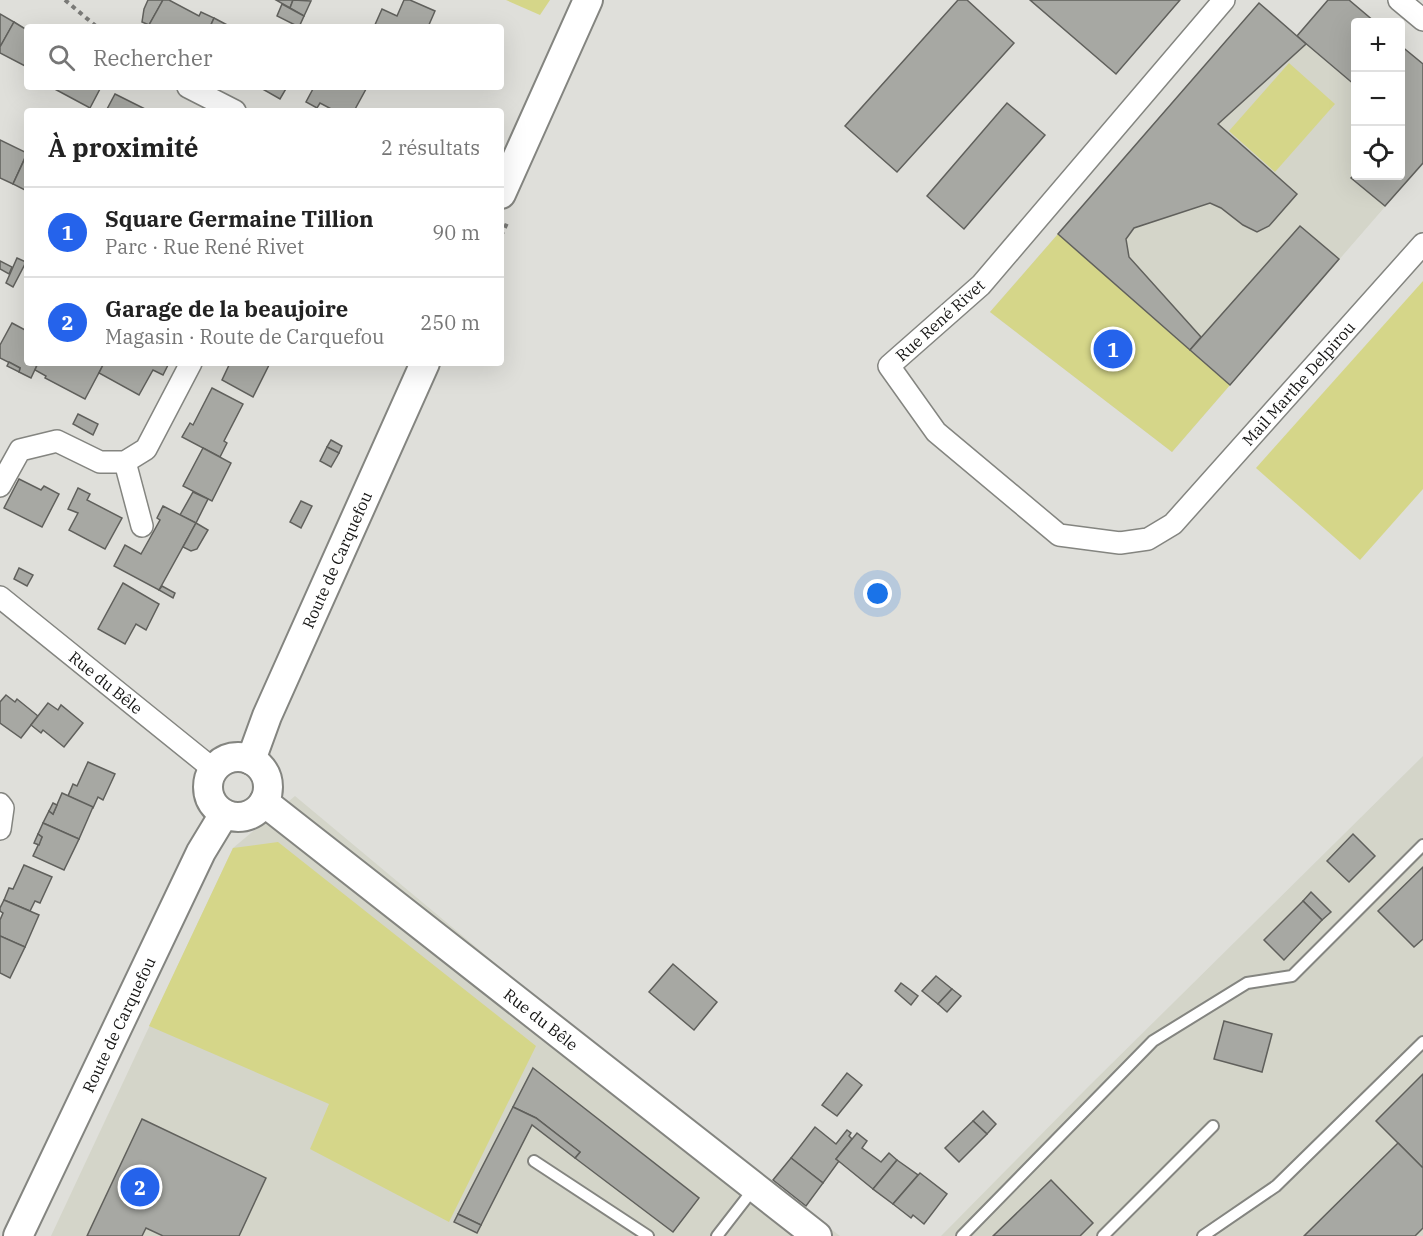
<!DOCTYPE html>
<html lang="fr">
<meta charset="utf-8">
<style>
:root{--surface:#fff;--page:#f2f2f2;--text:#222;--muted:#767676;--line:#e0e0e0;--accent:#2563eb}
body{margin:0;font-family:"IBM Plex Serif",serif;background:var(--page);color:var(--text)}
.controls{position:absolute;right:18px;top:18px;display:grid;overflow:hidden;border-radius:6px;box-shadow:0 6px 24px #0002}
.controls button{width:54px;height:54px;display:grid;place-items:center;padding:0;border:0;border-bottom:2px solid var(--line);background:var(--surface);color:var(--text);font:30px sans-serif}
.you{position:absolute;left:878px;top:594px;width:21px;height:21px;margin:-15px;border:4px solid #fff;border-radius:50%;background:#1a73e8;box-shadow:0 0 0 9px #1a73e833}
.badge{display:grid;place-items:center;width:39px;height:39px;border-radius:50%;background:var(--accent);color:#fff;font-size:20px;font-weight:700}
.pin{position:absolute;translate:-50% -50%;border:3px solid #fff;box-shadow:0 2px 6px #0006}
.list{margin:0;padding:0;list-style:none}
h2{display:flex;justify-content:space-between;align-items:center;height:78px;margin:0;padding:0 24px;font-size:26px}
h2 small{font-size:20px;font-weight:400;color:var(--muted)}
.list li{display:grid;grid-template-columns:39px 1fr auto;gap:18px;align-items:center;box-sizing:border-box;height:90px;padding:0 24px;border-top:2px solid var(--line)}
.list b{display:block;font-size:22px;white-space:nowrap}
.list p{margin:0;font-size:20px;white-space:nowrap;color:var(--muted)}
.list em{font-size:20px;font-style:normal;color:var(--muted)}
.icon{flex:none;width:33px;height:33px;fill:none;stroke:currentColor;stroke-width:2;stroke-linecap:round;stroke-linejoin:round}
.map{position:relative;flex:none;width:1423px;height:1236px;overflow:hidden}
.search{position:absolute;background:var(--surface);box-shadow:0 6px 24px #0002;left:24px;top:24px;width:480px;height:66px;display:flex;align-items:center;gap:15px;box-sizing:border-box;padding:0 21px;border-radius:6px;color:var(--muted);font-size:22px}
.panel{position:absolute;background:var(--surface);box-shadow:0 6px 24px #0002;left:24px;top:108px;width:480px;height:258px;border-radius:6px}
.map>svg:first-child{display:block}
</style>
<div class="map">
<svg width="1423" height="1236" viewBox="0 0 1423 1236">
<rect width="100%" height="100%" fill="#dfdfda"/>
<!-- built -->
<g fill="#d4d5c9">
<polygon points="1328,0 1349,0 1375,22 1356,22 1356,176 1400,176 1401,45 1423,64 1423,163 1172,452 990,312 1259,3 1297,36"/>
<polygon points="1423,756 1423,1236 941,1236 1088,1087"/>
<polygon points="295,796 561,1018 840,1236 51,1236 233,848"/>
</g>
<!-- green -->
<g fill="#d5d689">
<polygon points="506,0 550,0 540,15"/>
<polygon points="1289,63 1335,104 1275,172 1229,131"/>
<polygon points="1058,234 1230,385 1172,452 990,312"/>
<polygon points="1423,281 1423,489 1360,560 1256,468"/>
<polygon points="278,842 536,1046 449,1222 310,1149 329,1104 149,1026 233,848"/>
</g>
<!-- building -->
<g fill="#a7a8a3" stroke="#60605c" stroke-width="1.5">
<polygon points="148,0 163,0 149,25 142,22 144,9"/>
<polygon points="163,0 169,0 199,16 201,12 214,18 210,27 152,27 149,25"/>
<polygon points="276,0 293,0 290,8"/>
<polygon points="293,0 311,1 304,16 290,8"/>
<polygon points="404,0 410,0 435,11 428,27 374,27 382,9 397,16"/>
<polygon points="958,0 967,0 1014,43 897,172 845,126"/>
<polygon points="1030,0 1180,0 1116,74"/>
<polygon points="1328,0 1349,0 1375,22 1356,22 1356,86 1297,36"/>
<polygon points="1259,3 1306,44 1218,124 1297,194 1269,226 1257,232 1243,225 1221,208 1210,203 1134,228 1126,239 1129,257 1201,337 1190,350 1058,234"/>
<polygon points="282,4 304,16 299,27 277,16"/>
<polygon points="0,14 14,22 0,47"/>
<polygon points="214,18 231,27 210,27"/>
<polygon points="14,22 27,30 27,67 0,53 0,47"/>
<polygon points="1400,45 1423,64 1423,163 1385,206 1351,178 1356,173 1356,176 1400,176"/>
<polygon points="51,87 101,87 90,108"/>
<polygon points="259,87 287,87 280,99"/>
<polygon points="314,87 362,87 366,89 354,111 335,111 320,103 317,108 306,102"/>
<polygon points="115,94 149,111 106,111"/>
<polygon points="1007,103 1045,135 964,229 927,196"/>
<polygon points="0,140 27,153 13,184 0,178"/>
<polygon points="27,154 27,191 13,184"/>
<polygon points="1300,226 1339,259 1230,385 1190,350"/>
<polygon points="17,258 26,262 13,287 6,283"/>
<polygon points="0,261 12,267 9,274 0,269"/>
<polygon points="12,323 27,331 27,363 38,363 31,378 19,372 20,368 0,358 0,345"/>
<polygon points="9,362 20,368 19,372 7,366"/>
<polygon points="38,363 100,363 103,365 85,399 45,378 46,376 35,370"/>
<polygon points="104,363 169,363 163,375 153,370 139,395 99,373"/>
<polygon points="230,363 270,363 253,397 222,380"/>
<polygon points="212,388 243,404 224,441 227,443 220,457 182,437 190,423 193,425"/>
<polygon points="78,414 98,424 93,435 73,424"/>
<polygon points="331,440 342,446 339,453 327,447"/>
<polygon points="327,447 339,453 331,467 320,461"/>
<polygon points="203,448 231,463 212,501 183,486"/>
<polygon points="19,479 41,490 44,486 59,494 42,527 4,508"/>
<polygon points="78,488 90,494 87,500 122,518 105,549 69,530 78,513 68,509"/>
<polygon points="193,492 208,499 196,523 180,515"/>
<polygon points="301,501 312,506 301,528 290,522"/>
<polygon points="163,506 196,523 159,590 114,566 125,545 141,554 160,520 157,518"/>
<polygon points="196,523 208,530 197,549 191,551 183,547"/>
<polygon points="19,568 33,575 27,586 14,579"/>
<polygon points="123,583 159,604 146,630 136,624 125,644 98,629"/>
<polygon points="162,586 175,593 173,598 159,590"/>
<polygon points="6,695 15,702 17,699 38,716 21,738 0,723 0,702"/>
<polygon points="48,703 58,710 61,705 83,723 64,747 43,730 41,733 31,725"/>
<polygon points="88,762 115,774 103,800 98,797 93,808 68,796 73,784 77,786"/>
<polygon points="62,793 93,807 79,839 43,823 49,811 53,814"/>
<polygon points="53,803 57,805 53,814 49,811"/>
<polygon points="43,823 79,839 64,870 33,856 42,837 38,834"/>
<polygon points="38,834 42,837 39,845 34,843"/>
<polygon points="1353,834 1375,856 1349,882 1327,861"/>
<polygon points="24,865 52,877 40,903 35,901 30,911 4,900 9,888 13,889"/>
<polygon points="1423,867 1423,939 1414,947 1378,911"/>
<polygon points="1311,892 1331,912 1322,920 1303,901"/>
<polygon points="4,900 39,915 25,947 0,936 0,920 3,913 0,911 0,908"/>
<polygon points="1303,901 1322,920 1284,960 1264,940"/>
<polygon points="0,936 25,947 10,978 0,973"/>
<polygon points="673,964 717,1002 694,1030 649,992"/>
<polygon points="936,976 952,989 938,1004 922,991"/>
<polygon points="901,983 918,996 911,1005 895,991"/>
<polygon points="952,989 961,996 947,1012 938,1004"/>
<polygon points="1224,1021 1272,1034 1262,1072 1214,1059"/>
<polygon points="533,1068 699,1198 673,1232 575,1158 580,1152 536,1118 513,1107"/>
<polygon points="847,1073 862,1085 837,1116 822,1105"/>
<polygon points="1423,1074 1423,1168 1376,1121"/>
<polygon points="513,1107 536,1118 580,1152 575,1158 532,1125 481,1225 458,1214"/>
<polygon points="983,1111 996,1124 987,1134 973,1121"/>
<polygon points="142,1119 266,1178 239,1236 163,1236 146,1228 142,1236 87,1236"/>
<polygon points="973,1121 987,1134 959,1162 945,1148"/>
<polygon points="815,1127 836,1144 847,1130 851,1133 849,1136 852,1139 836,1159 839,1161 823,1183 791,1158"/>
<polygon points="857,1133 867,1141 862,1148 881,1162 889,1153 897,1160 873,1189 836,1159"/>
<polygon points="1398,1143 1423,1168 1423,1228 1415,1236 1304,1236"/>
<polygon points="791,1158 823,1183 806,1206 773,1180"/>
<polygon points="897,1160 918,1175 893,1204 873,1189"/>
<polygon points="920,1173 947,1194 924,1224 913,1215 911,1218 893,1204"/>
<polygon points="1051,1180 1093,1223 1080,1236 993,1236"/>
<polygon points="458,1214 481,1225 477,1233 454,1222"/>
</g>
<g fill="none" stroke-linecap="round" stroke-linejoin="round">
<defs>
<g id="service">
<polyline points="534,1161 648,1236"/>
<polyline points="717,1236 755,1187"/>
<polyline points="962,1236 1153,1041 1247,983 1292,976 1423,845"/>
<polyline points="1103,1236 1213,1126"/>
<polyline points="1203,1236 1276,1186 1423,1042"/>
</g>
<g id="minor">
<path id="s1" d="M1224,0L981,285L889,366L936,432L1059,535L1120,543L1148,539L1173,524L1423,244"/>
<polyline points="1399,0 1423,20"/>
<polyline points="188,87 235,111"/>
<polyline points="125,462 142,526"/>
<polyline points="0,486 20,450 57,441 100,462 125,462 146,449 191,363"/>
<path id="s2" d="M0,597L213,769"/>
<polyline points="0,804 3,808 0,829"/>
</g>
<g id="secondary">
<polyline points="501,194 588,0"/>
<circle cx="238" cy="787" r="30"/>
<path id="s3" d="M251,760L267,716L425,363"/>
<path id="s4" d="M264,802L817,1236"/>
<path id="s5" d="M18,1236L201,852L224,814"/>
</g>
</defs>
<!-- service casing -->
<use href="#service" stroke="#848580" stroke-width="14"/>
<!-- minor casing -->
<use href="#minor" stroke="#848580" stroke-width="24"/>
<!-- secondary casing -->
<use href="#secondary" stroke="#848580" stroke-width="32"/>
<!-- path -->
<g stroke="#7a7a77" stroke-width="4" stroke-dasharray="4.5 4.5" stroke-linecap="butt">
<polyline points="65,0 97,27"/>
<polyline points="501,236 508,221"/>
</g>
<!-- service -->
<use href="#service" stroke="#fff" stroke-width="10"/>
<!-- minor -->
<use href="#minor" stroke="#fff" stroke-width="21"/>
<!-- secondary -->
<use href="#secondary" stroke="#fff" stroke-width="28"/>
</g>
<g text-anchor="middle" stroke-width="6" stroke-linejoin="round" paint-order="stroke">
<!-- street labels -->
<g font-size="16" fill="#151514" stroke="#fffffe">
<text transform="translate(940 320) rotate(-42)" y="6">Rue René Rivet</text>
<text dy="6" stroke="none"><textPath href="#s1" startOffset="1046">Mail Marthe Delpirou</textPath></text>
<text dy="6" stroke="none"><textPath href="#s3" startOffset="218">Route de Carquefou</textPath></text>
<text dy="6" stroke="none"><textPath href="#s2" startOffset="136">Rue du Bêle</textPath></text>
<text dy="6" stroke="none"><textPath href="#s4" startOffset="352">Rue du Bêle</textPath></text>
<text dy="6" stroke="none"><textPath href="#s5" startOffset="234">Route de Carquefou</textPath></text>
</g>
</g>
</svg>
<div class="controls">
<button>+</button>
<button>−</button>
<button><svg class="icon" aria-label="locate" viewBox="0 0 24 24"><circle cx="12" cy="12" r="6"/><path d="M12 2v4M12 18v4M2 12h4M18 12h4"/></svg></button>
</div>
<div class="you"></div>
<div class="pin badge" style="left:1113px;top:349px">1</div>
<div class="pin badge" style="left:140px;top:1187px">2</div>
<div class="search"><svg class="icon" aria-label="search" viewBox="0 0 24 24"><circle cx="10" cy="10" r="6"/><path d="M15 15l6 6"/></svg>Rechercher</div>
<section class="panel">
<h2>À proximité<small>2 résultats</small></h2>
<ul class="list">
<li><span class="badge">1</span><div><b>Square Germaine Tillion</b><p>Parc · Rue René Rivet</p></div><em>90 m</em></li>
<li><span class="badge">2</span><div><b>Garage de la beaujoire</b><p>Magasin · Route de Carquefou</p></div><em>250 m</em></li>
</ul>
</section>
</div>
